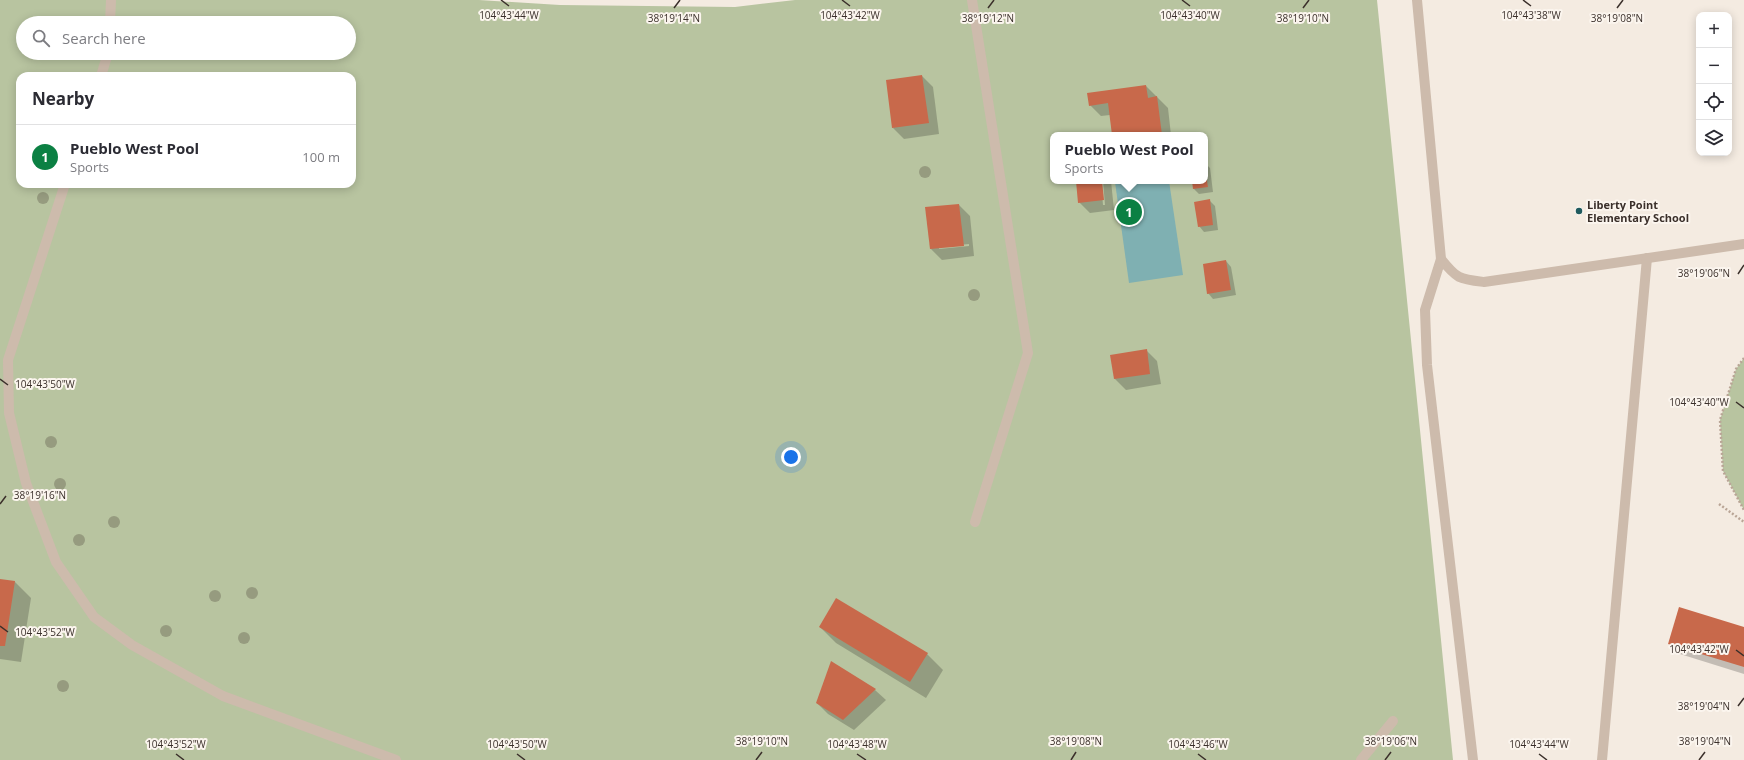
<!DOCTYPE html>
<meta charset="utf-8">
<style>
:root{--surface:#fff;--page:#f2f2f3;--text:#2b2b33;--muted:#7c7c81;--line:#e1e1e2;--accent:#0b8043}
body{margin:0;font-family:"Open Sans",sans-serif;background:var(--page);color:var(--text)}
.controls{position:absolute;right:12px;top:12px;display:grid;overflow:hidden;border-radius:8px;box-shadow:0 2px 10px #0003}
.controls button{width:36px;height:36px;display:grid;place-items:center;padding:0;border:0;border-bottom:1px solid var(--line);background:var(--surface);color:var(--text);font:20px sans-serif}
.you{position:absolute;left:791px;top:457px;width:14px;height:14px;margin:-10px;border:3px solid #fff;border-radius:50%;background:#1a73e8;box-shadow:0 0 0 6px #1a73e833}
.badge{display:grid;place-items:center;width:26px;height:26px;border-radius:50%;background:var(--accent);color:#fff;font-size:13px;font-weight:700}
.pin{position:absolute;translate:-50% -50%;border:2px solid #fff;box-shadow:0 1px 4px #0006}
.popup{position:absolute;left:1050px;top:132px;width:158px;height:52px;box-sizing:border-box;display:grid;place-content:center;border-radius:8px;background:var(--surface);filter:drop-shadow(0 1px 3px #0005);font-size:13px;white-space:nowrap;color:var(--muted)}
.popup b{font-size:15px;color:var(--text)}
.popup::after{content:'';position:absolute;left:50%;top:100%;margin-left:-8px;border:8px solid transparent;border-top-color:var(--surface)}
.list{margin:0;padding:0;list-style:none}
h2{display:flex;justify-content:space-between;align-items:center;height:52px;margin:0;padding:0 16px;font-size:17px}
h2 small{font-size:13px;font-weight:400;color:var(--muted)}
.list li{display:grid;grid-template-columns:26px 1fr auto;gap:12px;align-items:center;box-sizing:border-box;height:64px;padding:0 16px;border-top:1px solid var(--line)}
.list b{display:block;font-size:15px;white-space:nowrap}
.list p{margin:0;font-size:13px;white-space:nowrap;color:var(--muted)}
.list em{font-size:13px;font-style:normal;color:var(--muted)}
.icon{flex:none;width:22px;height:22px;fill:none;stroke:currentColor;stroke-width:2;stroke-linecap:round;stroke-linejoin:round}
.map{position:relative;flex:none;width:1744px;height:760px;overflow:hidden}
.search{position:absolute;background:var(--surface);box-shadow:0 2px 10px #0003;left:16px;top:16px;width:340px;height:44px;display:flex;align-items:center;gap:10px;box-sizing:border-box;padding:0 14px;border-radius:22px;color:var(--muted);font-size:15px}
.panel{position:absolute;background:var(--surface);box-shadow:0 2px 10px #0003;left:16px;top:72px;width:340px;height:116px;border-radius:12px}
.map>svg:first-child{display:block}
</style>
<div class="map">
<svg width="1744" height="760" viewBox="0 0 1744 760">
<rect width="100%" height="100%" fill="#f4ebe1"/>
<!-- green -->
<g fill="#b8c4a0" fill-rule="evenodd">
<path d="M0,0H479L560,5L735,7L795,0H1377L1453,760H0ZM23,23H349V53H23ZM20,76H352V184H20ZM1053,135H1205V181H1053Z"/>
<polygon points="1744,358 1744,510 1723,471 1720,420 1736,369"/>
</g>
<!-- water -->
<polygon fill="#7fb0b2" points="1124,181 1169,181 1183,275 1129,283 1115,182"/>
<!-- shadow -->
<g fill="#0003" fill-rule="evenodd">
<polygon points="922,76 933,87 939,134 904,139 893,128"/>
<polygon points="1146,86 1168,108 1171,135 1113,135 1110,115 1101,116 1090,105"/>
<polygon points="1205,163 1210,168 1213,192 1199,194 1194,189 1193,181 1205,181"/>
<polygon points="1077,181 1101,181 1103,205 1105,205 1103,181 1111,181 1114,210 1090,213 1079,202"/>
<polygon points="1209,200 1215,206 1218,230 1204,232 1199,226"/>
<path d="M959,205L970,216L974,256L942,260L931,249L926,208ZM969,244V246L939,249V247Z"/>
<polygon points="1226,261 1231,267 1236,295 1213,299 1208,293"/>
<polygon points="1146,350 1157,361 1161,384 1126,390 1115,379 1112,356"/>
<polygon points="0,580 15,582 31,598 21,662 0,659"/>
<polygon points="836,600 927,654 943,670 926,698 836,643 820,627"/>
<polygon points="1744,628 1744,674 1680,654 1669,643"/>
<polygon points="875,690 886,700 854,730 828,714 817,703"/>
</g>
<!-- building -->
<g fill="#c8694b">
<polygon points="922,75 929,123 892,128 886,80"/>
<polygon points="1146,85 1148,98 1157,96 1162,135 1112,135 1108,103 1089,106 1087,93"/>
<polygon points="1205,170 1208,187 1193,189 1192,181 1205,181"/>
<polygon points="1076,181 1102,181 1104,200 1078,203"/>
<polygon points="1210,199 1213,225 1198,227 1194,202"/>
<polygon points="959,204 964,246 930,249 925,207"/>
<polygon points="1226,260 1231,290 1207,294 1203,264"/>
<polygon points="1147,349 1150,374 1114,379 1110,355"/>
<polygon points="0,579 15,581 5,646 0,646"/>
<polygon points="836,598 928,653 910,682 819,627"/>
<polygon points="1679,607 1744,627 1744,667 1668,644"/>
<polygon points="831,661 876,689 843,720 816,703"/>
</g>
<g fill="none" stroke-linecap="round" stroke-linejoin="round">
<!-- path -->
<g stroke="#b9a596" stroke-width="2.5" stroke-dasharray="2 2" stroke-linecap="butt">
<polyline points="1744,358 1736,369 1720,420 1723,471 1744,510"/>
<polyline points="1719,504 1744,522"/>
</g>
<!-- minor -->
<g stroke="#cdbbac" stroke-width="10">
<polyline points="972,0 1028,353 975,522"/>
<path d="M1417,0L1441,259C1457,279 1459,279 1484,282L1744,244"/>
<polyline points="110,23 111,0"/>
<polyline points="101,76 108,53"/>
<polyline points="65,184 8,360 9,413 26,483 56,562 94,617 132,645 223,696 396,760"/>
<polyline points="1441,259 1425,310 1427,365 1473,760"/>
<polyline points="1361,760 1393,721"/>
<polyline points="1602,760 1647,258"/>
</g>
</g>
<!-- trees -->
<g fill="#969b7f">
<circle cx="925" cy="172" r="6"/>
<circle cx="43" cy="198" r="6"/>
<circle cx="974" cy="295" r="6"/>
<circle cx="51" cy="442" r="6"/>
<circle cx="60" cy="484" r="6"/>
<circle cx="114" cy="522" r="6"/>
<circle cx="79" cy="540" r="6"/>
<circle cx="252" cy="593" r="6"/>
<circle cx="215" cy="596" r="6"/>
<circle cx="166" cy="631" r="6"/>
<circle cx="244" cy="638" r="6"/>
<circle cx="63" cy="686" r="6"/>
</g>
<!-- ticks -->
<path fill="none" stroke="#3b302b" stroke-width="1.5" d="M501,0L509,6M842,0L850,6M1182,0L1190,6M1523,0L1531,6M674,8L680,0M988,8L994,0M1303,8L1309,0M1617,8L1623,0M1738,274L1744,265M0,379L8,385M1736,402L1744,408M0,504L6,496M0,626L8,632M1736,650L1744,656M1738,706L1744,698M176,754L184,760M517,754L525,760M857,754L866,760M1198,754L1206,760M1539,754L1547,760M756,760L762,752M1071,760L1076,752M1385,760L1391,752M1699,760L1705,752"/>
<!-- markers -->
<circle fill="#1f5a5e" stroke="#fbf5ee" stroke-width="1.5" cx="1579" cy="211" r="4"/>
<g text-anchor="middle" stroke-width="4" stroke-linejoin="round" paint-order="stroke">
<!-- poi labels -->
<g font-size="11" font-weight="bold" fill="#3b302b" stroke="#fbf5ee" text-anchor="start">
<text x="1587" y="209">Liberty Point<tspan x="1587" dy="13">Elementary School</tspan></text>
</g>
</g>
<g font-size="10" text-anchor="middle" fill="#3b302b" stroke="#fbf5ee" stroke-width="4" stroke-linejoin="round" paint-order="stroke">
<text x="1531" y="19">104°43'38"W</text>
<text x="509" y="19">104°43'44"W</text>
<text x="850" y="19">104°43'42"W</text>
<text x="1190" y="19">104°43'40"W</text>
<text x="674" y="22">38°19'14"N</text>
<text x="988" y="22">38°19'12"N</text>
<text x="1303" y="22">38°19'10"N</text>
<text x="1617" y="22">38°19'08"N</text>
<text x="1704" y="277">38°19'06"N</text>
<text x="45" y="388">104°43'50"W</text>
<text x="1699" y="406">104°43'40"W</text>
<text x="40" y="499">38°19'16"N</text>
<text x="45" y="636">104°43'52"W</text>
<text x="1699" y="653">104°43'42"W</text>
<text x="1704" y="710">38°19'04"N</text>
<text x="762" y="745">38°19'10"N</text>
<text x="1076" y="745">38°19'08"N</text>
<text x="1391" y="745">38°19'06"N</text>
<text x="1705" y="745">38°19'04"N</text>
<text x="176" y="748">104°43'52"W</text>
<text x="517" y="748">104°43'50"W</text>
<text x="857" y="748">104°43'48"W</text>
<text x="1198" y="748">104°43'46"W</text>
<text x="1539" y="748">104°43'44"W</text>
</g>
</svg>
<div class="controls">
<button>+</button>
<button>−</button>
<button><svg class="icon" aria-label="locate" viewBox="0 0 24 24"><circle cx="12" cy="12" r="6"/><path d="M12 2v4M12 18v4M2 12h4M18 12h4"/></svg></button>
<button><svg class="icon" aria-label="layers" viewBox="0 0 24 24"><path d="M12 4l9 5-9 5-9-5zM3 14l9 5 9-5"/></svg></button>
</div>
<div class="you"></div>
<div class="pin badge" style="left:1129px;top:212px">1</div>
<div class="popup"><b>Pueblo West Pool</b>Sports</div>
<div class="search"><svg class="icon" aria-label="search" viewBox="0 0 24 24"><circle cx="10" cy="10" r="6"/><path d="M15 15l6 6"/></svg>Search here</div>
<section class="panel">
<h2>Nearby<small></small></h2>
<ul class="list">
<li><span class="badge">1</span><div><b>Pueblo West Pool</b><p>Sports</p></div><em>100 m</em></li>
</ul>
</section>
</div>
